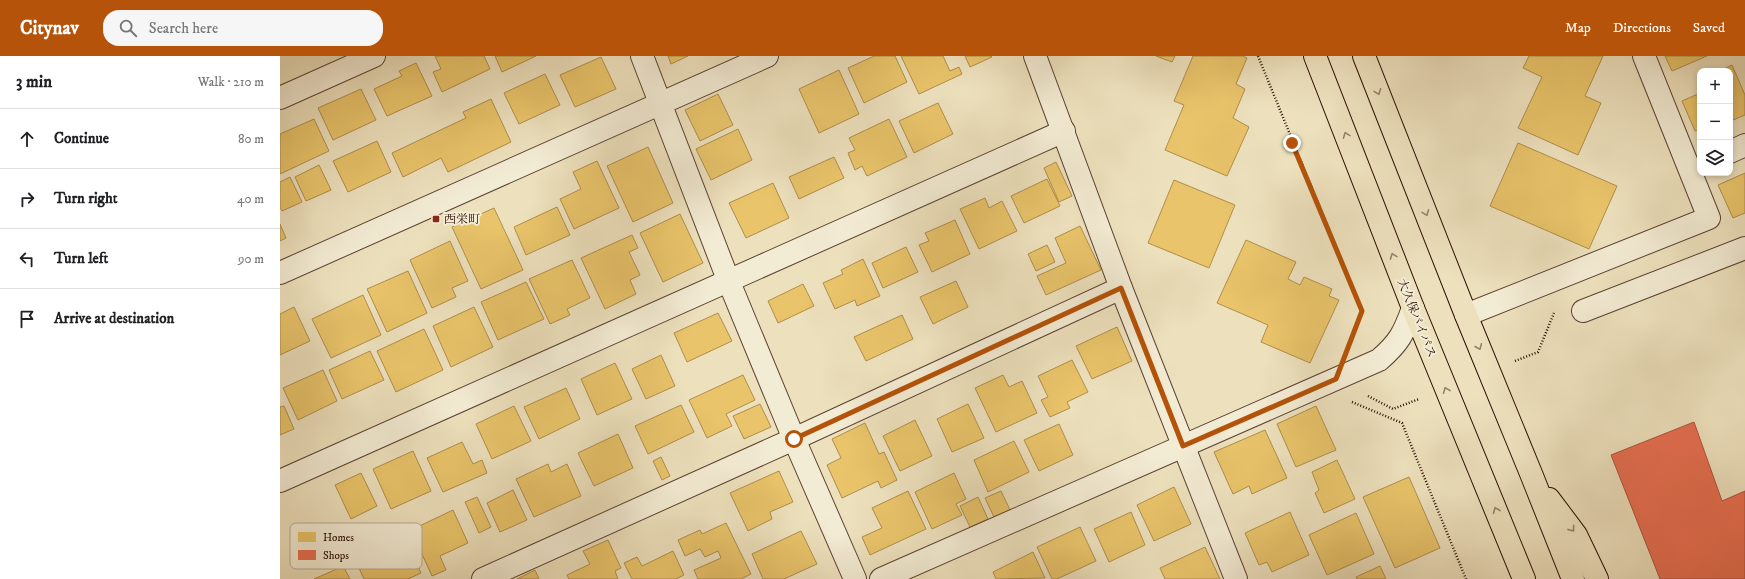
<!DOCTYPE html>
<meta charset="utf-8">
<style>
:root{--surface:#fff;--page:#f6f6f6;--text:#202124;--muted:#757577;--line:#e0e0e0;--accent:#b45309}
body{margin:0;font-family:"IM FELL DW Pica","Noto Serif JP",serif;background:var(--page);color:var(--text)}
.controls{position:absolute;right:12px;top:12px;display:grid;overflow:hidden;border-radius:8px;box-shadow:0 2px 6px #0003}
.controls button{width:36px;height:36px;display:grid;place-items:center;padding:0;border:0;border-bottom:1px solid var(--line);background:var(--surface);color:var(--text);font:20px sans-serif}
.stop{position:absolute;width:12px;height:12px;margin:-9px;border:3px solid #b45309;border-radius:50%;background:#fff}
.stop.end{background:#b45309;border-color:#fff;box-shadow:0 1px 4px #0008}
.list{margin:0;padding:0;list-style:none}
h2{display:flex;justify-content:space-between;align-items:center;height:52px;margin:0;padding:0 16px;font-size:17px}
h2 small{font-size:13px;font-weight:400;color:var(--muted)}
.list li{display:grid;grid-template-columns:26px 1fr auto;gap:12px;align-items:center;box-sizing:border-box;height:60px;padding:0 16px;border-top:1px solid var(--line)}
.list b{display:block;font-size:15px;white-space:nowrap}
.list em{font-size:13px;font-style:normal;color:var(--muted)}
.icon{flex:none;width:22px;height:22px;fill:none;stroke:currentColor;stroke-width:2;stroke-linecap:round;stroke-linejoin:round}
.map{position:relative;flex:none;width:1465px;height:523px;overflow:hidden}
header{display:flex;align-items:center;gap:24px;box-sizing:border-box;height:56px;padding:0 20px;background:var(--accent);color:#fff}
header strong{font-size:19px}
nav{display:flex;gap:22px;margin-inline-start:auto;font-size:14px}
.search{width:280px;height:36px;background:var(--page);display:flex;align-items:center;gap:10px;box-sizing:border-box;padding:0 14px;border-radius:16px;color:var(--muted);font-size:15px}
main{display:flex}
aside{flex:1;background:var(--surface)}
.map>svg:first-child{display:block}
</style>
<header>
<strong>Citynav</strong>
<div class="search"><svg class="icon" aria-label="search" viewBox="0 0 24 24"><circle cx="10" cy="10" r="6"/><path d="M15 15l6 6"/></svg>Search here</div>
<nav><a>Map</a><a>Directions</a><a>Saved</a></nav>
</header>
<main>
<aside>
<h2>3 min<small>Walk · 210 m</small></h2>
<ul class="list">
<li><svg class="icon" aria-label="ahead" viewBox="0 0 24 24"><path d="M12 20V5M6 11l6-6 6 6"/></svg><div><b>Continue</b></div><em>80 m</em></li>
<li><svg class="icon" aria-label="right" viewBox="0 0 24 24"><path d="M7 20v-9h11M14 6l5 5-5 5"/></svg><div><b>Turn right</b></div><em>40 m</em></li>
<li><svg class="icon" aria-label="left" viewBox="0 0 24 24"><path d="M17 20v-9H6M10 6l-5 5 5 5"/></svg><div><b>Turn left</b></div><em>90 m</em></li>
<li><svg class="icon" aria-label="arrive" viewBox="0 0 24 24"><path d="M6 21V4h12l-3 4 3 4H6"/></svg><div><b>Arrive at destination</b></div></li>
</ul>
</aside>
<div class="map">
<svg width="1465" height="523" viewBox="0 0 1465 523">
<rect width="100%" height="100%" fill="#ede1bd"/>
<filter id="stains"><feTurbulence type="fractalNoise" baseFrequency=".005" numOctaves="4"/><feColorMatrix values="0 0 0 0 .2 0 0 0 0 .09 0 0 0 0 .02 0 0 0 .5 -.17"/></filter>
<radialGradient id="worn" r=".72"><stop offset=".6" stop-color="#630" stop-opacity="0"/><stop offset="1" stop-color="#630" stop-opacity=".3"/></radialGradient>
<!-- homes -->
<g fill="#e9c46a" stroke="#b08d4b">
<polygon points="155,0 204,0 210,13 162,36 153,16 161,13"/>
<polygon points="215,0 256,0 222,16"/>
<polygon points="388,0 408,0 391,8"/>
<polygon points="594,0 615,0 627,26 584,47 568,12"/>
<polygon points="621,0 663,0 670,15 679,11 682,18 639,38"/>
<polygon points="685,0 711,0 712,1 690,11"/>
<polygon points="876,0 895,0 892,6"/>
<polygon points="913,0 963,0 967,2 956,28 965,33 953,62 969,71 947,120 885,94 904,49 894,45"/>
<polygon points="1249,0 1323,0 1305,40 1321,47 1298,99 1238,72 1262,21 1243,12"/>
<polygon points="1385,0 1427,0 1392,15"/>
<polygon points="321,1 336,33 295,51 280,19"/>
<polygon points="136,7 152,40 107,60 94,33 122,20 119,15"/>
<polygon points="1452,9 1465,39 1465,59 1453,64 1450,58 1450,15 1440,15"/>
<polygon points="559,14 579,58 539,77 519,33"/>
<polygon points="265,18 280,49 239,68 224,37"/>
<polygon points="81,33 96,64 53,84 38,52"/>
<polygon points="1420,37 1420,73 1415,75 1402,45"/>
<polygon points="438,38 453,69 420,85 405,54"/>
<polygon points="211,43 231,86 168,116 161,102 123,121 112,97 186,62 183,56"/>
<polygon points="658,47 673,78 634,97 619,65"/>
<polygon points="34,63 49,95 0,118 0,78"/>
<polygon points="609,63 627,101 587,120 582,110 575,114 568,97 575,94 569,82"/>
<polygon points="458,73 472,104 431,124 416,93"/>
<polygon points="97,85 111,116 68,136 53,105"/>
<polygon points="1238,87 1337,130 1309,193 1210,150"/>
<polygon points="368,91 393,147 353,166 327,110"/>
<polygon points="554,101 564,122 519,143 509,121"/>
<polygon points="317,105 339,152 294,173 280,143 301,133 293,116"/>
<polygon points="776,106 792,140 779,146 764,112"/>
<polygon points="39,109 51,134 26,145 15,121"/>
<polygon points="1465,117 1465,157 1453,162 1438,129"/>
<polygon points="10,121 22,146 2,155 0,151 0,126"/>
<polygon points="767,123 780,150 744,167 731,140"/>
<polygon points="894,124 955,149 929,212 868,187"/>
<polygon points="493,127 509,162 466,182 449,147"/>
<polygon points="705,142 709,152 722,145 737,175 699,193 680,153"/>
<polygon points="277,151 290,179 246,199 234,171"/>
<polygon points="214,152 243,214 201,233 172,171"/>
<polygon points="400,158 423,207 383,226 360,177"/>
<polygon points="675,164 690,198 652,216 639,189 649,185 645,177"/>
<polygon points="0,168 6,182 0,185"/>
<polygon points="800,170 821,214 766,239 757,220 786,207 775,182"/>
<polygon points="352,179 358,192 349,196 360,219 350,224 356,238 325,253 301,202"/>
<polygon points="966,184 1016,206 1008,223 1020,229 1024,221 1052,233 1049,240 1059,244 1030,307 981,286 988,269 937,247"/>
<polygon points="170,185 188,225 172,232 176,241 152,252 130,204"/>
<polygon points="767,189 775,206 756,215 748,198"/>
<polygon points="626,191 638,216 603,232 592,207"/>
<polygon points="583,203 600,240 577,250 575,244 555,253 543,227 563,218 561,214"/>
<polygon points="292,204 310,242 287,253 290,259 270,268 249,223"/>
<polygon points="128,215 147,257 107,276 87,233"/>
<polygon points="676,225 688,251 653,268 640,241"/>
<polygon points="246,226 264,263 218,284 201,246"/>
<polygon points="523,228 534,250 498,267 488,245"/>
<polygon points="83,239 101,279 51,302 32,263"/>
<polygon points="14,251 30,285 0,299 0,258"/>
<polygon points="194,251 213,291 171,311 153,270"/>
<polygon points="438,257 452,285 407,306 394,277"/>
<polygon points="622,259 633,283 586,305 574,281"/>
<polygon points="837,271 852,305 812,323 796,290"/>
<polygon points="144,273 163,314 116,336 97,295"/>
<polygon points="90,295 104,324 62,343 49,314"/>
<polygon points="381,299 395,330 366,343 352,313"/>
<polygon points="792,304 808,336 787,346 790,352 770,361 761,344 768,341 758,320"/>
<polygon points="335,307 352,343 317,359 301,323"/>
<polygon points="43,314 57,345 18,364 3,332"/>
<polygon points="463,319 475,344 446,358 452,370 427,382 409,344"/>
<polygon points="723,319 729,331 742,325 757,357 716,376 695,332"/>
<polygon points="286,332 300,363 259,383 244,351"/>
<polygon points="480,348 491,371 464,383 453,360"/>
<polygon points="688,348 704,382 672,396 657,363"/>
<polygon points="401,349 414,376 368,398 355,370"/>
<polygon points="4,350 14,373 0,379 0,351"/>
<polygon points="234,350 251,385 212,403 196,368"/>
<polygon points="1036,350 1056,394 1016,411 997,368"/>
<polygon points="635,364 652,400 620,415 603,380"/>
<polygon points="585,367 599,398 604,396 617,424 601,432 598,425 562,442 547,409 561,402 552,383"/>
<polygon points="779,368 793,399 759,415 744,384"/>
<polygon points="985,374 1007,422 972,438 969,430 953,438 934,396"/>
<polygon points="338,378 353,412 314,430 298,397"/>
<polygon points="734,385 749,416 708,436 694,404"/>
<polygon points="182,386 193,408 202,404 207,417 163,436 147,402"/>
<polygon points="133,395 151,435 111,453 93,413"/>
<polygon points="381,401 390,420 382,424 373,405"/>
<polygon points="1057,404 1075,443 1044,457 1035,437 1039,434 1032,416"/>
<polygon points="268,408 271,416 287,408 301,440 254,461 236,423"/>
<polygon points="499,415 513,446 490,456 492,463 468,475 450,437"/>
<polygon points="81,417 97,450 71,463 55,429"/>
<polygon points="674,417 686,443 676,448 682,459 652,473 635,436"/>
<polygon points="1129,421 1160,492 1115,512 1083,441"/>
<polygon points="894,431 911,468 874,485 857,449"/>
<polygon points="233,434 247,464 220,476 207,447"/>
<polygon points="628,435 646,473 590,499 582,481 602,472 592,452"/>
<polygon points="721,435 730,454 714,461 705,442"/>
<polygon points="197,441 211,471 199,477 185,446"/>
<polygon points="698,441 708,463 690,471 680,450"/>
<polygon points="173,454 188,487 160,500 166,514 152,520 131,474"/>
<polygon points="851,456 865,489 829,506 814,473"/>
<polygon points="1010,456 1029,499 992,516 987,506 979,509 965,477"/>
<polygon points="1076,457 1094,498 1047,519 1029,479"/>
<polygon points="446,467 471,518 461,523 418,523 414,514 441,502 438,495 425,501 420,493 405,500 398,484 420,474 422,478"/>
<polygon points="800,471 816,505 777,523 772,523 757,491"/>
<polygon points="521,475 537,508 504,523 483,523 472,498"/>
<polygon points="328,484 341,512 335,515 338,523 289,523 287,519 310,508 303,495"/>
<polygon points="127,485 141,517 128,523 84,523 73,499 94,489 98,499"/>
<polygon points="925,491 940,523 885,523 880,512"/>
<polygon points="393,495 404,519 396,523 352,523 344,507 357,501 362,510"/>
<polygon points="753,496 765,522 716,523 713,516"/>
<polygon points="63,510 70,523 34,523 50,516"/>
<polygon points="1100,510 1106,523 1077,523 1076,521"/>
<polygon points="255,514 259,523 237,523"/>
</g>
<!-- shops -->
<polygon fill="#e76f51" stroke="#af523a" points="1414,366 1442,445 1465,435 1465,523 1380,523 1331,399"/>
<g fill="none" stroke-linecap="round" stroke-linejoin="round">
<defs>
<polyline id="pedestrian" points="1303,255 1465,192"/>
<g id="minor">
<polyline points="362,0 449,226 514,383 575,523"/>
<polyline points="755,0 841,232 956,523"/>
<polyline points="0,42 94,0"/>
<polyline points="1450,96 1465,89"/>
<polyline points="1186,259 1429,162 1364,0"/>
<polyline points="0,425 784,75"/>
<polyline points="203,523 514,383 841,232"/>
<path d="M601,523L1099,304C1119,287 1124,277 1133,252"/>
</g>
<polyline id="tertiary" points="0,217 487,0"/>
<g id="trunk">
<polyline points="1035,0 1133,252 1244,523"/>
<polyline points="1084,0 1186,259 1252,420 1293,523"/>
<polyline points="1269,443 1296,479 1317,523"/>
</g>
</defs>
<!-- pedestrian casing -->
<use href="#pedestrian" stroke="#5c4232" stroke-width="24"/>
<!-- minor casing -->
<use href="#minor" stroke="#5c4232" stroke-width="24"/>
<!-- tertiary casing -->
<use href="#tertiary" stroke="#5c4232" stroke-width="24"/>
<!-- trunk casing -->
<use href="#trunk" stroke="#2c0d04" stroke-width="24"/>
<!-- path -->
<g stroke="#2c0d04" stroke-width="2.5" stroke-dasharray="1 2" stroke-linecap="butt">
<polyline points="978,0 1082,255 1070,287"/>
<polyline points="1235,305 1258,296 1274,257"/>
<polyline points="1088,340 1113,353 1139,343"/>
<polyline points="1072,346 1122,367 1186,523"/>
</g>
<!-- pedestrian -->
<use href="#pedestrian" stroke="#f3ecd4" stroke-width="22"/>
<!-- minor -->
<use href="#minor" stroke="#f3ecd4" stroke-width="22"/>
<!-- tertiary -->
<use href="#tertiary" stroke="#f3ecd4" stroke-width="22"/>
<!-- trunk -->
<use href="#trunk" stroke="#ede1bd" stroke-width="22"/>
</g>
<!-- one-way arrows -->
<defs><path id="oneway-chevron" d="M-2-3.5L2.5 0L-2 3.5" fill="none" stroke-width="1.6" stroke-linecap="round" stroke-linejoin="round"/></defs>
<g stroke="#96826a">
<use href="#oneway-chevron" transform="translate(1098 36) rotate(69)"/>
<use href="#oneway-chevron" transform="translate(1066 79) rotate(-111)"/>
<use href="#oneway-chevron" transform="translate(1146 157) rotate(69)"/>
<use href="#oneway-chevron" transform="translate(1113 200) rotate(-111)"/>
<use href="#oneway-chevron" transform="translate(1199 291) rotate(67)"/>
<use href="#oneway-chevron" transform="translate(1166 334) rotate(-112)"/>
<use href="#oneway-chevron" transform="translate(1216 454) rotate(-112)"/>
<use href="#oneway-chevron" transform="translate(1292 473) rotate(54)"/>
</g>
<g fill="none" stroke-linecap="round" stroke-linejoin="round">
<!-- route -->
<polyline stroke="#b45309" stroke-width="5" points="514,383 841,232 903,390 1056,323 1082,255 1012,87"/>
</g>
<!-- markers -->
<rect fill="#8f2418" stroke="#f3ecd4" stroke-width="1.5" x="152" y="159" width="8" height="8" rx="2"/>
<g text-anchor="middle" stroke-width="4" stroke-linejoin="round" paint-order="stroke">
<!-- poi labels -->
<g font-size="12" fill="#2c0d04" stroke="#f3ecd4" text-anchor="start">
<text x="164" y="167">西栄町</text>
</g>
<!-- street labels -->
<g font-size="12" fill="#2c0d04" stroke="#f3ecd4">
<text transform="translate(1137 262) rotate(68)" y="4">大久保バイパス</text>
</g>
</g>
<!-- legend -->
<rect x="10" y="467" width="132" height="46" rx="6" fill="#f3ecd4" stroke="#b7a996" stroke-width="1"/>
<rect x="18" y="476" width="18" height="10" fill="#e9c46a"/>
<rect x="18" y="494" width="18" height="10" fill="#e76f51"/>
<g font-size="11" fill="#2c0d04">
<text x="43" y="485">Homes</text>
<text x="43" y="503">Shops</text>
</g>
<rect width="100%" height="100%" filter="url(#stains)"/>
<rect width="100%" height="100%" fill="url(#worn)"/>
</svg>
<div class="controls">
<button>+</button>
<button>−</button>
<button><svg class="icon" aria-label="layers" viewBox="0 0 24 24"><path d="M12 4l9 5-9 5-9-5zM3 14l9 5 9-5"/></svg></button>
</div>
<div class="stop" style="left:514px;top:383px"></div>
<div class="stop end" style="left:1012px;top:87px"></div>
</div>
</main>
